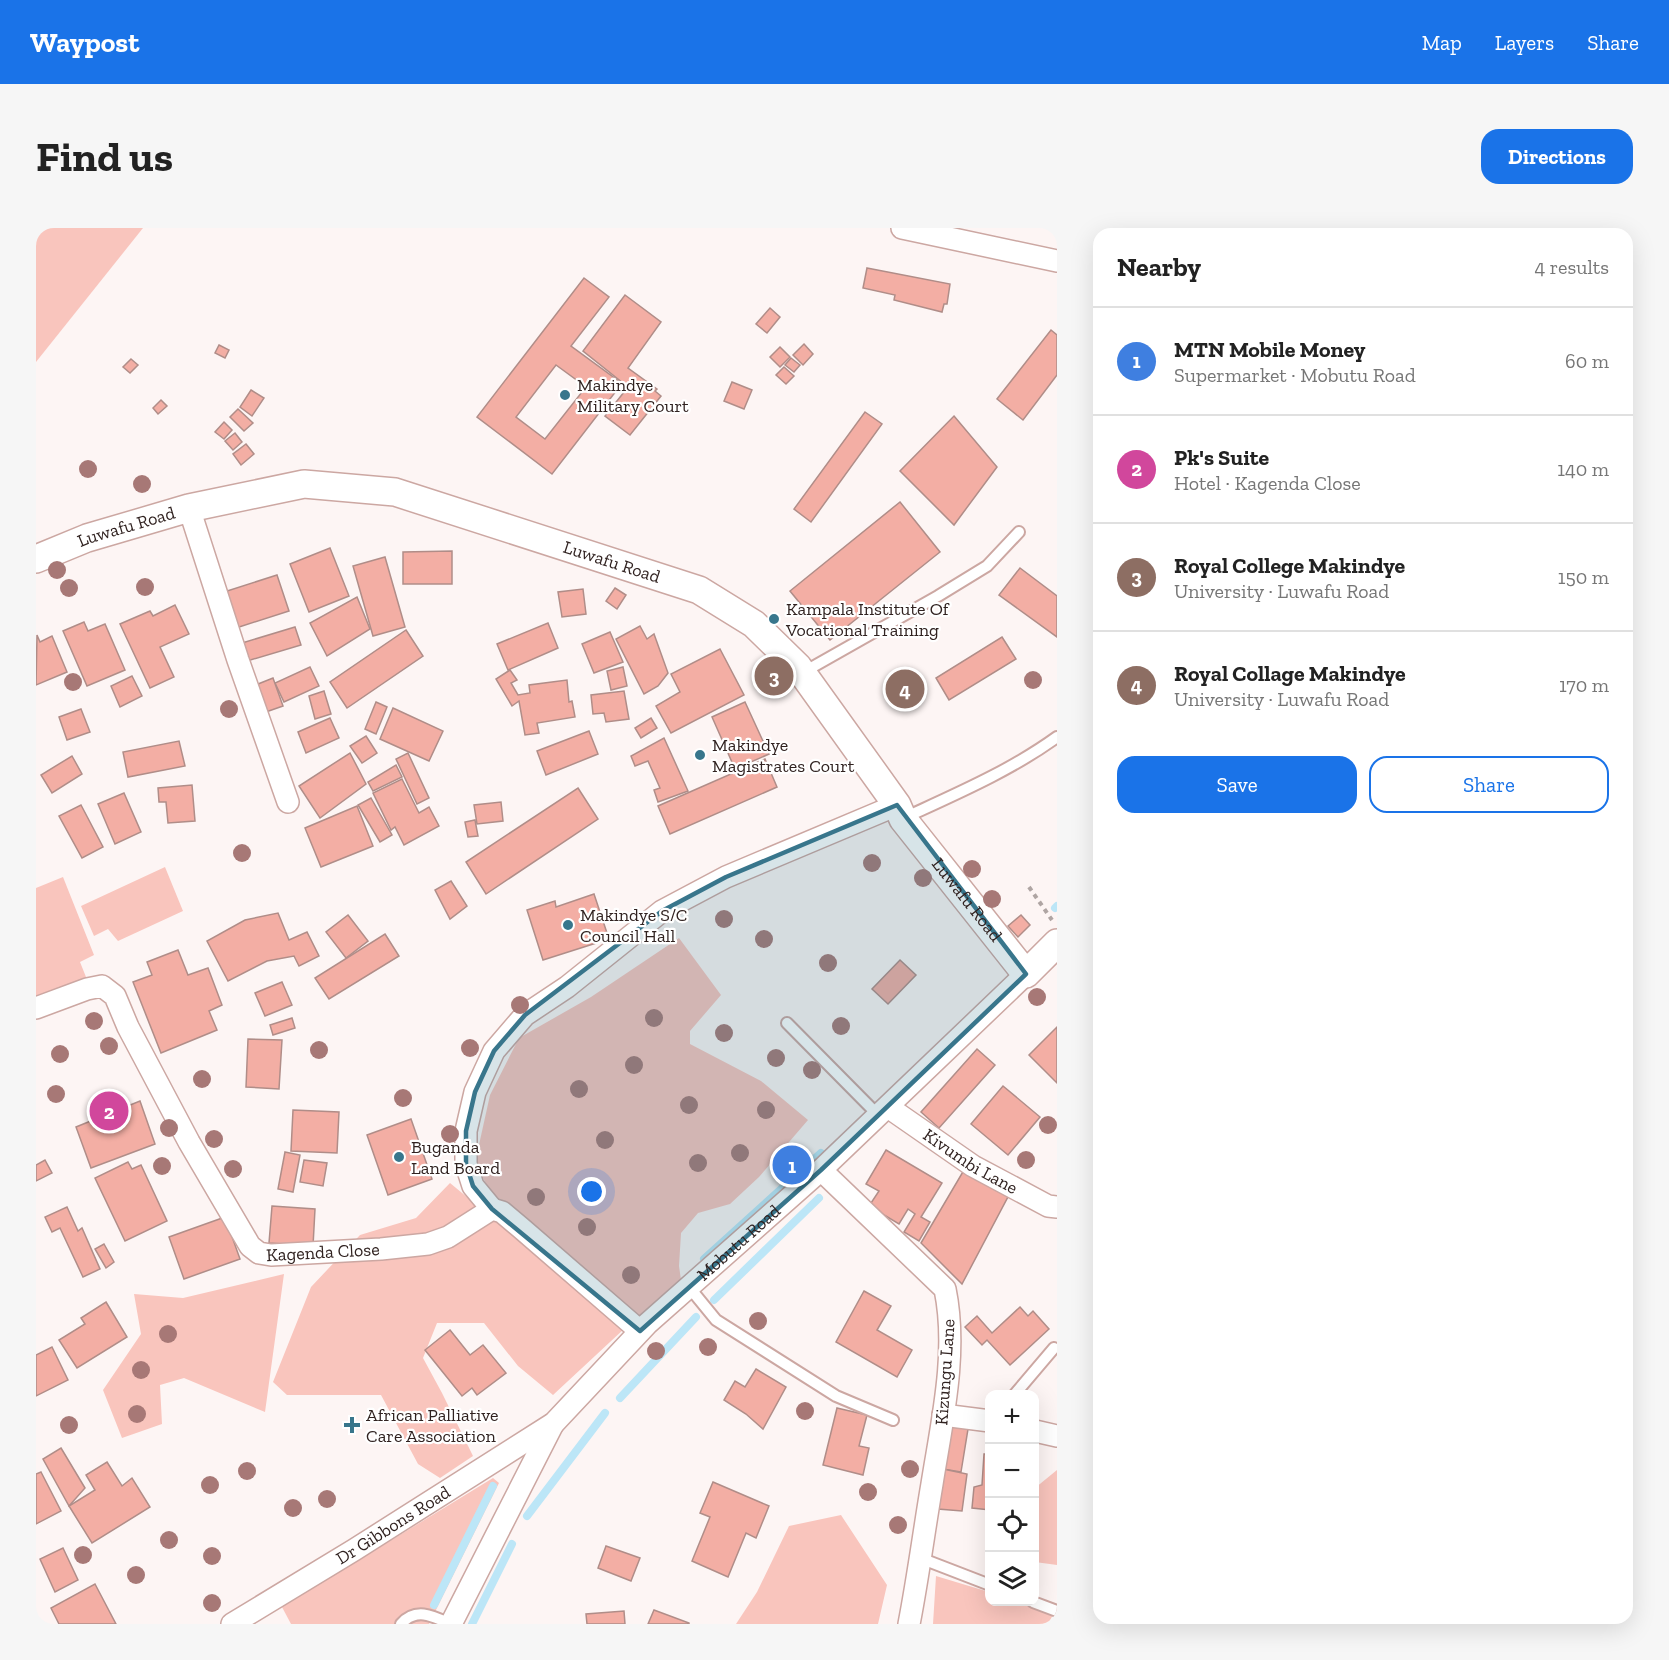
<!DOCTYPE html>
<meta charset="utf-8">
<style>
:root{--surface:#fff;--page:#f6f6f6;--text:#222;--muted:#767676;--line:#e0e0e0;--accent:#1a73e8}
body{margin:0;font-family:"Zilla Slab",serif;background:var(--page);color:var(--text)}
.controls{position:absolute;right:18px;bottom:18px;display:grid;overflow:hidden;border-radius:12px;box-shadow:0 6px 24px #0002}
.controls button{width:54px;height:54px;display:grid;place-items:center;padding:0;border:0;border-bottom:2px solid var(--line);background:var(--surface);color:var(--text);font:30px sans-serif}
.you{position:absolute;left:556px;top:964px;width:21px;height:21px;margin:-15px;border:4px solid #fff;border-radius:50%;background:#1a73e8;box-shadow:0 0 0 9px #1a73e833}
.badge{display:grid;place-items:center;width:39px;height:39px;border-radius:50%;background:var(--accent);color:#fff;font-size:20px;font-weight:700}
.pin{position:absolute;translate:-50% -50%;border:3px solid #fff;box-shadow:0 2px 6px #0006}
.list{margin:0;padding:0;list-style:none}
h2{display:flex;justify-content:space-between;align-items:center;height:78px;margin:0;padding:0 24px;font-size:26px}
h2 small{font-size:20px;font-weight:400;color:var(--muted)}
.list li{display:grid;grid-template-columns:39px 1fr auto;gap:18px;align-items:center;box-sizing:border-box;height:108px;padding:0 24px;border-top:2px solid var(--line)}
.list b{display:block;font-size:22px;white-space:nowrap}
.list p{margin:0;font-size:20px;white-space:nowrap;color:var(--muted)}
.list em{font-size:20px;font-style:normal;color:var(--muted)}
.actions{display:flex;gap:12px;padding:18px 24px}
.actions a{flex:1;padding:14px 0;border:2px solid var(--accent);border-radius:18px;text-align:center;font-size:21px;color:var(--accent)}
.actions .main{background:var(--accent);color:#fff}
.icon{flex:none;width:33px;height:33px;fill:none;stroke:currentColor;stroke-width:2;stroke-linecap:round;stroke-linejoin:round}
.map{position:relative;flex:none;width:1021px;height:1396px;overflow:hidden;border-radius:18px}
header{display:flex;align-items:center;gap:36px;box-sizing:border-box;height:84px;padding:0 30px;background:var(--accent);color:#fff}
header strong{font-size:28px}
nav{display:flex;gap:33px;margin-inline-start:auto;font-size:21px}
.intro{display:flex;align-items:center;justify-content:space-between;box-sizing:border-box;height:144px;padding:0 36px}
h1{margin:0;font-size:42px}
.button{padding:15px 27px;border-radius:18px;background:var(--accent);color:#fff;font-size:21px;font-weight:700}
main{display:flex;gap:36px;padding:0 36px}
aside{flex:1;background:var(--surface);border-radius:18px;box-shadow:0 6px 24px #0002}
.map>svg:first-child{display:block}
</style>
<header>
<strong>Waypost</strong>
<nav><a>Map</a><a>Layers</a><a>Share</a></nav>
</header>
<div class="intro"><h1>Find us</h1><a class="button">Directions</a></div>
<main>
<div class="map">
<svg width="1021" height="1396" viewBox="0 0 1021 1396">
<rect width="100%" height="100%" fill="#fdf5f4"/>
<!-- green -->
<g fill="#f9c5bd">
<polygon points="0,0 107,0 0,134"/>
<polygon points="129,639 147,683 82,713 72,701 58,708 45,678"/>
<polygon points="27,649 58,727 44,734 52,754 0,774 0,660"/>
<polygon points="643,710 685,767 654,803 654,816 725,853 772,892 723,949 694,976 662,985 645,1005 643,1038 645,1052 605,1089 454,963 439,935 454,867 483,810 555,769"/>
<polygon points="414,955 553,1070 588,1101 517,1167 482,1138 448,1095 401,1095 387,1130 406,1165 437,1228 404,1250 382,1236 345,1167 251,1167 237,1154 275,1059 324,1007 380,990"/>
<polygon points="248,1046 229,1184 148,1150 124,1157 126,1196 86,1210 67,1162 105,1106 98,1066 147,1070"/>
<polygon points="1021,1242 1021,1337 999,1334 999,1260"/>
<polygon points="457,1250 463,1255 393,1396 255,1396 246,1379"/>
<polygon points="805,1287 851,1357 842,1396 700,1396 721,1364 753,1298"/>
<polygon points="900,1348 953,1364 954,1374 988,1374 1019,1383 1012,1396 897,1396"/>
</g>
<g fill="none" stroke-linecap="round" stroke-linejoin="round">
<!-- stream -->
<g stroke="#bce6f7" stroke-width="8">
<polyline points="1019,680 1021,678"/>
<polyline points="668,1031 785,925"/>
<polyline points="678,1072 783,970"/>
<polyline points="584,1170 660,1089"/>
<polyline points="491,1288 569,1185"/>
<polyline points="398,1377 457,1258"/>
<polyline points="436,1396 476,1316"/>
</g>
</g>
<!-- building -->
<g fill="#f3aea4" stroke="#b08d88" stroke-width="1.5" fill-rule="evenodd">
<polygon points="831,40 914,56 911,76 908,76 906,84 858,72 859,67 827,60"/>
<path d="M548,50L573,69L535,118L584,154V158L516,246L441,189ZM520,137L550,159L509,211L480,189Z"/>
<polygon points="589,67 625,94 592,140 621,161 619,163 625,168 594,207 569,188 592,159 547,123"/>
<polygon points="734,80 744,89 731,105 720,96"/>
<polygon points="1015,102 1021,107 1021,147 987,192 961,171"/>
<polygon points="768,116 777,126 767,137 757,127"/>
<polygon points="183,117 193,122 189,130 179,125"/>
<polygon points="744,119 754,129 744,139 734,129"/>
<polygon points="755,130 764,137 758,144 749,137"/>
<polygon points="95,131 102,137 94,145 87,139"/>
<polygon points="748,139 758,148 750,156 740,147"/>
<polygon points="696,154 716,162 708,181 688,173"/>
<polygon points="215,162 228,170 216,188 204,179"/>
<polygon points="125,172 131,178 122,186 117,180"/>
<polygon points="202,181 217,195 208,203 194,189"/>
<polygon points="829,184 846,196 775,294 758,281"/>
<polygon points="918,188 961,239 918,297 864,243"/>
<polygon points="188,194 196,202 188,211 179,204"/>
<polygon points="199,205 206,214 197,222 189,213"/>
<polygon points="210,216 218,226 205,237 197,226"/>
<polygon points="864,274 904,324 794,412 754,363"/>
<polygon points="294,320 313,368 273,384 254,336"/>
<polygon points="416,323 416,356 367,356 367,324"/>
<polygon points="349,329 369,399 337,408 317,338"/>
<polygon points="984,340 1021,368 1021,409 963,367"/>
<polygon points="241,347 253,383 200,400 188,364"/>
<polygon points="579,360 590,367 581,381 570,373"/>
<polygon points="547,361 550,386 526,389 522,364"/>
<polygon points="321,369 334,401 291,428 274,395"/>
<polygon points="139,377 153,406 124,419 138,449 114,460 84,396 114,383 117,388"/>
<polygon points="48,394 52,403 69,396 89,442 51,458 27,403"/>
<polygon points="512,395 522,420 472,442 461,416"/>
<polygon points="604,398 611,411 618,406 632,445 622,458 608,466 580,411"/>
<polygon points="259,399 265,417 211,433 206,415"/>
<polygon points="370,402 387,428 311,480 294,454"/>
<polygon points="574,404 587,434 558,445 546,416"/>
<polygon points="1,407 4,414 16,408 31,444 0,457"/>
<polygon points="966,409 980,431 913,472 900,450"/>
<polygon points="684,421 708,467 635,505 620,478 644,464 635,446"/>
<polygon points="274,439 283,458 248,474 239,455"/>
<polygon points="587,439 591,458 575,462 571,443"/>
<polygon points="474,442 481,452 475,455 482,467 494,465 493,457 531,452 533,474 536,473 539,489 501,495 503,505 489,507 483,473 476,478 460,451"/>
<polygon points="96,448 106,468 84,479 75,458"/>
<polygon points="237,450 247,478 227,485 217,458"/>
<polygon points="288,463 295,486 279,491 273,468"/>
<polygon points="588,463 593,491 570,494 568,485 557,486 555,467"/>
<polygon points="340,474 351,479 340,506 329,501"/>
<polygon points="709,474 733,526 699,541 676,489"/>
<polygon points="357,480 407,503 393,533 344,511"/>
<polygon points="45,481 54,504 31,512 23,489"/>
<polygon points="294,490 303,510 270,525 262,504"/>
<polygon points="615,490 621,500 605,510 599,500"/>
<polygon points="553,503 562,526 510,547 501,523"/>
<polygon points="330,508 341,525 326,535 314,518"/>
<polygon points="628,510 652,563 622,574 618,562 624,560 612,533 599,538 595,528"/>
<polygon points="143,513 149,538 92,549 87,524"/>
<polygon points="314,525 330,556 284,590 263,558"/>
<polygon points="372,525 393,570 381,576 360,531"/>
<polygon points="36,528 46,546 16,565 5,547"/>
<polygon points="729,531 741,559 634,606 622,578"/>
<polygon points="360,537 366,549 337,563 332,554"/>
<polygon points="366,551 383,585 393,579 403,598 368,617 359,599 355,602 337,565"/>
<polygon points="156,557 159,593 132,595 130,574 123,574 122,560"/>
<polygon points="542,560 562,591 450,666 430,634"/>
<polygon points="88,565 105,604 79,616 62,576"/>
<polygon points="335,570 356,607 344,614 322,577"/>
<polygon points="465,574 467,593 441,596 438,577"/>
<polygon points="45,577 67,619 46,630 23,588"/>
<polygon points="321,578 337,618 285,639 269,600"/>
<polygon points="439,592 442,608 432,609 429,594"/>
<polygon points="415,653 431,678 414,691 399,662"/>
<polygon points="558,666 573,711 507,732 491,682 519,673 520,679"/>
<polygon points="242,685 253,712 271,704 283,728 263,738 258,728 231,733 192,753 171,713 209,692"/>
<polygon points="312,687 332,713 310,730 290,704"/>
<polygon points="985,687 994,697 982,709 972,698"/>
<polygon points="349,706 363,728 293,771 279,750"/>
<polygon points="142,722 152,747 172,740 186,777 173,783 181,802 125,825 97,754 116,747 111,734"/>
<polygon points="864,732 880,747 852,776 836,761"/>
<polygon points="246,754 256,777 229,788 219,765"/>
<polygon points="256,790 259,800 237,807 234,797"/>
<polygon points="1021,799 1021,855 993,827"/>
<polygon points="212,811 246,812 243,861 210,859"/>
<polygon points="941,821 959,837 903,900 885,884"/>
<polygon points="967,858 1004,889 972,927 935,896"/>
<polygon points="104,873 119,916 55,940 40,899"/>
<polygon points="257,882 303,884 301,925 255,923"/>
<polygon points="375,891 396,951 352,967 331,907"/>
<polygon points="850,922 906,955 885,989 894,994 883,1013 868,1004 879,986 872,981 863,996 833,978 843,963 830,956"/>
<polygon points="249,924 264,927 257,964 242,961"/>
<polygon points="9,932 16,945 0,953 0,937"/>
<polygon points="268,932 291,935 287,958 264,954"/>
<polygon points="92,934 96,941 105,937 131,993 89,1013 59,950"/>
<polygon points="928,942 974,965 926,1056 885,1015"/>
<polygon points="236,978 279,981 277,1018 233,1015"/>
<polygon points="31,979 42,1003 46,1000 64,1041 47,1049 24,1000 16,1004 9,989"/>
<polygon points="189,989 204,1031 148,1051 133,1009"/>
<polygon points="68,1016 78,1034 70,1040 59,1021"/>
<polygon points="828,1063 855,1078 841,1102 876,1122 861,1149 800,1114"/>
<polygon points="70,1074 91,1109 41,1140 23,1112 49,1096 45,1090"/>
<polygon points="984,1079 992,1088 997,1083 1013,1101 974,1137 951,1112 946,1117 929,1099 941,1088 956,1105"/>
<polygon points="414,1102 434,1127 447,1117 470,1145 441,1167 436,1160 426,1168 389,1122"/>
<polygon points="16,1119 32,1152 0,1168 0,1127"/>
<polygon points="720,1141 750,1159 727,1201 710,1186 688,1172 699,1153 709,1159"/>
<polygon points="801,1180 831,1187 823,1218 833,1220 827,1247 787,1237"/>
<polygon points="915,1198 932,1201 925,1244 907,1241"/>
<polygon points="25,1220 49,1260 33,1278 7,1231"/>
<polygon points="948,1226 954,1226 954,1282 936,1280 938,1259 946,1257"/>
<polygon points="71,1234 86,1258 96,1250 114,1279 56,1315 33,1278 59,1262 50,1247"/>
<polygon points="907,1241 931,1246 926,1283 902,1281"/>
<polygon points="5,1244 25,1283 0,1296 0,1246"/>
<polygon points="677,1254 733,1278 720,1310 710,1305 692,1349 656,1333 674,1289 664,1285"/>
<polygon points="570,1318 604,1330 595,1353 562,1340"/>
<polygon points="27,1320 42,1352 19,1364 4,1331"/>
<polygon points="59,1356 80,1396 23,1396 15,1380"/>
<polygon points="618,1382 653,1395 653,1396 612,1396"/>
<polygon points="588,1383 589,1396 551,1396 550,1386"/>
</g>
<g fill="none" stroke-linecap="round" stroke-linejoin="round">
<defs>
<g id="service">
<polyline points="766,445 902,368 951,338 983,304"/>
<path d="M868,590C920,566 974,543 1021,509"/>
<polyline points="751,795 843,888"/>
<polyline points="653,1059 680,1092 800,1168 857,1192"/>
<polyline points="979,1166 1018,1120"/>
<polyline points="884,1330 954,1357"/>
<polyline points="997,1374 1021,1383"/>
<path d="M365,1396C380,1379 397,1388 414,1396"/>
</g>
<g id="minor">
<polyline points="866,0 1021,33"/>
<polyline points="153,280 202,432 252,574"/>
<path id="s1" d="M0,780L51,761L66,758L79,768L92,799L153,914L214,1018L223,1025L235,1027L345,1021L392,1016L412,1009L456,981L466,984L485,1000L604,1103"/>
<path id="s2" d="M852,879L937,938L1012,978L1021,979"/>
<path d="M785,942L909,1061C922,1124 906,1193 896,1256C888,1303 882,1350 873,1396"/>
<polyline points="456,981 437,958 430,936 430,903 439,864 458,823 489,787 531,759 626,683 690,649 861,577"/>
<polyline points="907,1187 954,1193"/>
<polyline points="999,1203 1021,1208"/>
<path id="s3" d="M196,1396L318,1322L518,1195L611,1096L785,942L990,746"/>
<polyline points="415,1396 517,1196"/>
</g>
<g id="tertiary">
<path id="s4" d="M0,331L51,310L153,280L268,256L359,264L663,362L718,396L762,439L861,577L867,591L990,746L1021,715"/>
</g>
</defs>
<!-- service casing -->
<use href="#service" stroke="#cca7a2" stroke-width="14"/>
<!-- minor casing -->
<use href="#minor" stroke="#cca7a2" stroke-width="24"/>
<!-- tertiary casing -->
<use href="#tertiary" stroke="#cca7a2" stroke-width="30"/>
<!-- path -->
<polyline stroke="#afa5a3" stroke-width="4" stroke-dasharray="4.5 4.5" stroke-linecap="butt" points="993,659 1016,692"/>
<!-- service -->
<use href="#service" stroke="#fff" stroke-width="10"/>
<!-- minor -->
<use href="#minor" stroke="#fff" stroke-width="21"/>
<!-- tertiary -->
<use href="#tertiary" stroke="#fff" stroke-width="27"/>
</g>
<!-- trees -->
<g fill="#a77876">
<circle cx="52" cy="241" r="9"/>
<circle cx="106" cy="256" r="9"/>
<circle cx="21" cy="342" r="9"/>
<circle cx="109" cy="359" r="9"/>
<circle cx="33" cy="360" r="9"/>
<circle cx="997" cy="452" r="9"/>
<circle cx="37" cy="454" r="9"/>
<circle cx="193" cy="481" r="9"/>
<circle cx="206" cy="625" r="9"/>
<circle cx="836" cy="635" r="9"/>
<circle cx="936" cy="641" r="9"/>
<circle cx="887" cy="650" r="9"/>
<circle cx="956" cy="671" r="9"/>
<circle cx="688" cy="691" r="9"/>
<circle cx="728" cy="711" r="9"/>
<circle cx="792" cy="735" r="9"/>
<circle cx="1001" cy="769" r="9"/>
<circle cx="484" cy="777" r="9"/>
<circle cx="618" cy="790" r="9"/>
<circle cx="58" cy="793" r="9"/>
<circle cx="805" cy="798" r="9"/>
<circle cx="688" cy="805" r="9"/>
<circle cx="73" cy="818" r="9"/>
<circle cx="434" cy="820" r="9"/>
<circle cx="283" cy="822" r="9"/>
<circle cx="24" cy="826" r="9"/>
<circle cx="740" cy="830" r="9"/>
<circle cx="598" cy="837" r="9"/>
<circle cx="776" cy="842" r="9"/>
<circle cx="166" cy="851" r="9"/>
<circle cx="543" cy="861" r="9"/>
<circle cx="20" cy="866" r="9"/>
<circle cx="367" cy="870" r="9"/>
<circle cx="653" cy="877" r="9"/>
<circle cx="730" cy="882" r="9"/>
<circle cx="1012" cy="897" r="9"/>
<circle cx="133" cy="900" r="9"/>
<circle cx="414" cy="906" r="9"/>
<circle cx="178" cy="911" r="9"/>
<circle cx="569" cy="912" r="9"/>
<circle cx="704" cy="925" r="9"/>
<circle cx="990" cy="932" r="9"/>
<circle cx="662" cy="935" r="9"/>
<circle cx="126" cy="938" r="9"/>
<circle cx="197" cy="941" r="9"/>
<circle cx="500" cy="969" r="9"/>
<circle cx="551" cy="999" r="9"/>
<circle cx="595" cy="1047" r="9"/>
<circle cx="722" cy="1093" r="9"/>
<circle cx="132" cy="1106" r="9"/>
<circle cx="672" cy="1119" r="9"/>
<circle cx="620" cy="1123" r="9"/>
<circle cx="105" cy="1142" r="9"/>
<circle cx="769" cy="1183" r="9"/>
<circle cx="101" cy="1186" r="9"/>
<circle cx="33" cy="1197" r="9"/>
<circle cx="874" cy="1241" r="9"/>
<circle cx="211" cy="1243" r="9"/>
<circle cx="174" cy="1257" r="9"/>
<circle cx="832" cy="1264" r="9"/>
<circle cx="291" cy="1271" r="9"/>
<circle cx="257" cy="1280" r="9"/>
<circle cx="862" cy="1297" r="9"/>
<circle cx="133" cy="1312" r="9"/>
<circle cx="47" cy="1327" r="9"/>
<circle cx="176" cy="1328" r="9"/>
<circle cx="100" cy="1347" r="9"/>
<circle cx="176" cy="1375" r="9"/>
</g>
<!-- marked area -->
<path fill="#38768c" fill-opacity="0.2" stroke="#38768c" stroke-width="4.5" stroke-linejoin="round" d="M861,577L990,746L785,942L604,1103L456,981L437,958L430,936V903L439,864L458,823L489,787L626,683L690,649Z"/>
<!-- markers -->
<g fill="#38768c" stroke="#fff" stroke-width="2">
<circle cx="529" cy="167" r="6"/>
<circle cx="738" cy="391" r="6"/>
<circle cx="664" cy="527" r="6"/>
<circle cx="532" cy="697" r="6"/>
<circle cx="363" cy="929" r="6"/>
<path d="M313 1188h6v6h6v6h-6v6h-6v-6h-6v-6h6z"/>
</g>
<g text-anchor="middle" stroke-width="4.5" stroke-linejoin="round" paint-order="stroke">
<!-- poi labels -->
<g font-size="18" fill="#302220" stroke="#fff" text-anchor="start">
<text x="541" y="163">Makindye<tspan x="541" dy="21">Military Court</tspan></text>
<text x="750" y="387">Kampala Institute Of<tspan x="750" dy="21">Vocational Training</tspan></text>
<text x="676" y="523">Makindye<tspan x="676" dy="21">Magistrates Court</tspan></text>
<text x="544" y="693">Makindye S/C<tspan x="544" dy="21">Council Hall</tspan></text>
<text x="375" y="925">Buganda<tspan x="375" dy="21">Land Board</tspan></text>
<text x="330" y="1193">African Palliative<tspan x="330" dy="21">Care Association</tspan></text>
</g>
<!-- street labels -->
<g font-size="18" fill="#302220" stroke="#fff">
<text dy="6" stroke="none"><textPath href="#s4" startOffset="96">Luwafu Road</textPath></text>
<text dy="6" stroke="none"><textPath href="#s4" startOffset="598">Luwafu Road</textPath></text>
<text dy="6" stroke="none"><textPath href="#s4" startOffset="1104">Luwafu Road</textPath></text>
<text dy="6" stroke="none"><textPath href="#s2" startOffset="99">Kivumbi Lane</textPath></text>
<text dy="6" stroke="none"><textPath href="#s3" startOffset="638">Mobutu Road</textPath></text>
<text dy="6" stroke="none"><textPath href="#s1" startOffset="446">Kagenda Close</textPath></text>
<text transform="translate(909 1144) rotate(-86)" y="6">Kizungu Lane</text>
<text dy="6" stroke="none"><textPath href="#s3" startOffset="189">Dr Gibbons Road</textPath></text>
</g>
</g>
</svg>
<div class="controls">
<button>+</button>
<button>−</button>
<button><svg class="icon" aria-label="locate" viewBox="0 0 24 24"><circle cx="12" cy="12" r="6"/><path d="M12 2v4M12 18v4M2 12h4M18 12h4"/></svg></button>
<button><svg class="icon" aria-label="layers" viewBox="0 0 24 24"><path d="M12 4l9 5-9 5-9-5zM3 14l9 5 9-5"/></svg></button>
</div>
<div class="you"></div>
<div class="pin badge" style="left:756px;top:937px;background:#3f7fe0">1</div>
<div class="pin badge" style="left:73px;top:883px;background:#d1479c">2</div>
<div class="pin badge" style="left:738px;top:448px;background:#8d6e63">3</div>
<div class="pin badge" style="left:869px;top:461px;background:#8d6e63">4</div>
</div>
<aside>
<h2>Nearby<small>4 results</small></h2>
<ul class="list">
<li><span class="badge" style="background:#3f7fe0">1</span><div><b>MTN Mobile Money</b><p>Supermarket · Mobutu Road</p></div><em>60 m</em></li>
<li><span class="badge" style="background:#d1479c">2</span><div><b>Pk's Suite</b><p>Hotel · Kagenda Close</p></div><em>140 m</em></li>
<li><span class="badge" style="background:#8d6e63">3</span><div><b>Royal College Makindye</b><p>University · Luwafu Road</p></div><em>150 m</em></li>
<li><span class="badge" style="background:#8d6e63">4</span><div><b>Royal Collage Makindye</b><p>University · Luwafu Road</p></div><em>170 m</em></li>
</ul>
<div class="actions"><a class="main">Save</a><a>Share</a></div>
</aside>
</main>
